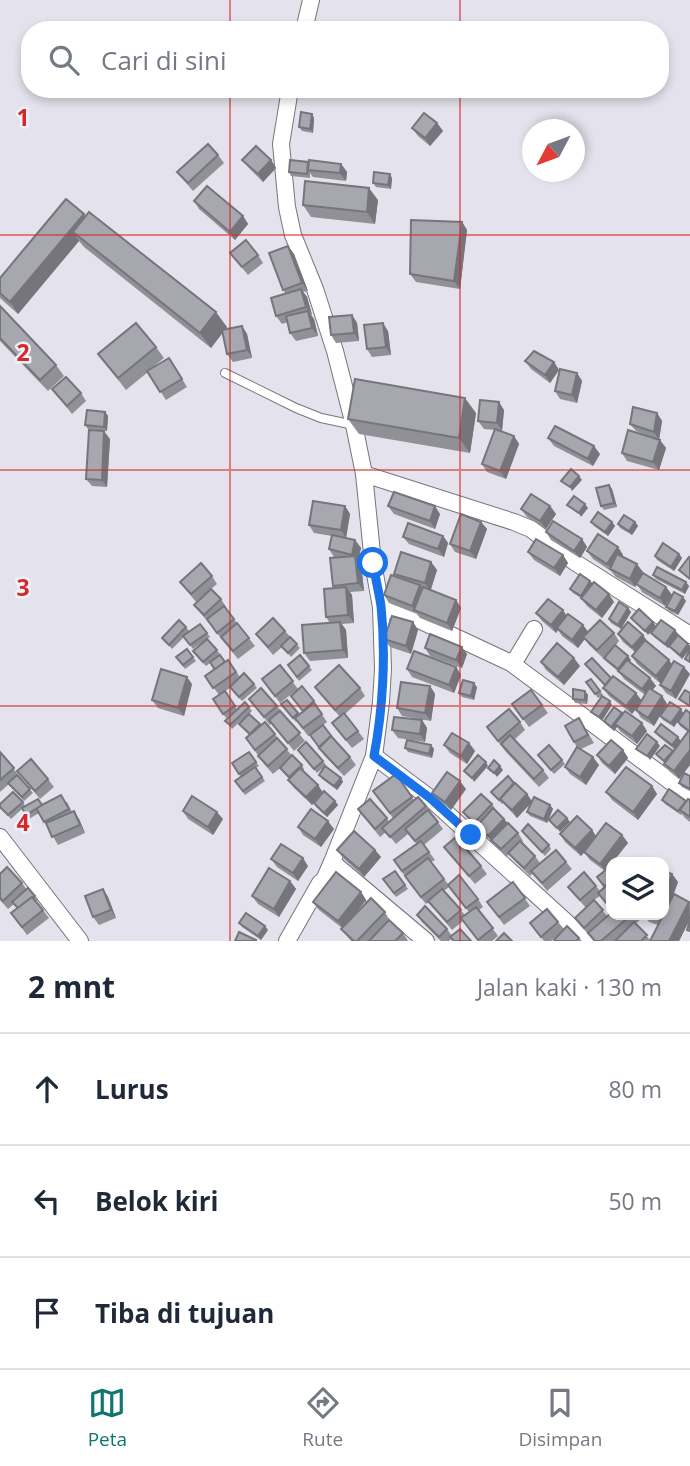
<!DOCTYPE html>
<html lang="id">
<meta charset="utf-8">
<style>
:root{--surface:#fff;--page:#f6f6f7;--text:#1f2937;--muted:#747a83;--line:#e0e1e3;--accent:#0f766e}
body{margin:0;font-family:"Open Sans",sans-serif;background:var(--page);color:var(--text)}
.controls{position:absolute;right:21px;bottom:21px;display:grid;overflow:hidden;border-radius:14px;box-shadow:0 4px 10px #0003}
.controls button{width:63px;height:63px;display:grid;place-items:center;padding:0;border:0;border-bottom:2px solid var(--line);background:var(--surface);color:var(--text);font:35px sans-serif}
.compass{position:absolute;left:522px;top:119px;width:63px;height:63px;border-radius:50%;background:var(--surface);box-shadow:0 4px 10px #0003;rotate:229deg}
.stop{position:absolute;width:21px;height:21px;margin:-16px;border:5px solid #1a73e8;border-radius:50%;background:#fff}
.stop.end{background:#1a73e8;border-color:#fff;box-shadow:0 2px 7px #0008}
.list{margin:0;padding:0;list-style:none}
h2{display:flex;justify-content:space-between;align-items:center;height:91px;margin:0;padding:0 28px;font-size:30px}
h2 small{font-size:23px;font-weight:400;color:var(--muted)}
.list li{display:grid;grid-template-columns:46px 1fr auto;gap:21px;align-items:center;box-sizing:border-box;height:112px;padding:0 28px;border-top:2px solid var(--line)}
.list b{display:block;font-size:26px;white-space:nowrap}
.list em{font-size:23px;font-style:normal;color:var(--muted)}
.icon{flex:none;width:38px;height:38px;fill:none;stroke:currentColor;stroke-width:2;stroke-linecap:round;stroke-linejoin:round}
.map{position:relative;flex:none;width:690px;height:941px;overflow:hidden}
.search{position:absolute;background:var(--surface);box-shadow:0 4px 10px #0003;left:21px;right:21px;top:21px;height:77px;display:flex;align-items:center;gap:18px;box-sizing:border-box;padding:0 24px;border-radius:28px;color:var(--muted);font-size:26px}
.sheet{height:427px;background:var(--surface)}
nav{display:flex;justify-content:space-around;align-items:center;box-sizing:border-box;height:98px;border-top:2px solid var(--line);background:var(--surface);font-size:19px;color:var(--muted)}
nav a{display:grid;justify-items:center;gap:4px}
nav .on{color:var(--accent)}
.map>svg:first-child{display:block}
</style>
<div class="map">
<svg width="690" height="941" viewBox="0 0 690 941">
<rect width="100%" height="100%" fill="#e4e3ed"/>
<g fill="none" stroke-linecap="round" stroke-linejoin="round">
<defs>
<polyline id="lane" points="225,373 296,408 321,418 354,425"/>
<g id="street">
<polyline points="304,30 311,0"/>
<polyline points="364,474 514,522 531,529 576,563 690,635"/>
<polyline points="381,607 419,620 511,663 690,796"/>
<polyline points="513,664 534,629"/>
<polyline points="374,756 430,798 587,941"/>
<polyline points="0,837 80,941"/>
<polyline points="332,862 426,941"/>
<polyline points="287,941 320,883 324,880 332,862 374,756 381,702 383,669 381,607 373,563 364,474 354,425 335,351 315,289 293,235 287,207 281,144 290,89"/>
</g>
</defs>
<!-- lane casing -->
<use href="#lane" stroke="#75757d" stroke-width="10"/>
<!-- street casing -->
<use href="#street" stroke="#75757d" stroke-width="18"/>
<!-- lane -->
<use href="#lane" stroke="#fff" stroke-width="8"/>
<!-- street -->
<use href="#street" stroke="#fff" stroke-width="16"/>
</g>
<!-- wall -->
<g fill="#909097" fill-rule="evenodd">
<polygon points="312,114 314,118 313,133 302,131 299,127"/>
<polygon points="437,123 443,131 430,146 418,136 412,128"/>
<polygon points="218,155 224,163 193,191 177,172"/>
<polygon points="242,160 271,160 276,168 263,182 248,167"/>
<polygon points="308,162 341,164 347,172 346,181 313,177 310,173 310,178 291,176 289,172"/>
<polygon points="392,178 391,189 376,187 373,183"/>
<polygon points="378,200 375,224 311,217 303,205"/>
<polygon points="194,201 243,216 248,224 235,240 199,209"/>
<polygon points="86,217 227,327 225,330 242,326 247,334 252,358 233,362 227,354 223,332 211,348 84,247 79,241 18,314 0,298 0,278"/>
<polygon points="462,222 467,230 460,289 416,282 410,274"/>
<polygon points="288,246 294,254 308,291 303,292 307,297 312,315 311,315 314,319 318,336 296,341 290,333 288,322 282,324 276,316 286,294 283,290"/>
<polygon points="230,253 258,255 263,263 248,275"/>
<polygon points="0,306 56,365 64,376 48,391 0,341"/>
<polygon points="352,315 357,323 359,341 336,343 331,335"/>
<polygon points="388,331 391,355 372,357 367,349"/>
<polygon points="156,347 164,358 153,367 169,358 187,387 166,400 148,372 126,390 98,354"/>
<polygon points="525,361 554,362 559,370 550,383 531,369"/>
<polygon points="577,373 582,381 577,403 560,399 555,391"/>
<polygon points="52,389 81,393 86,401 72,414"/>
<polygon points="504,410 502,431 497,430 514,436 519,444 506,479 487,472 482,464 495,430 484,429 478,421"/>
<polygon points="105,412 108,416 107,431 88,429 85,425"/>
<polygon points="476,413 470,453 359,434 348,419"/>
<polygon points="657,413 662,421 659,440 666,448 659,470 627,461 622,453 659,440 636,431 630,424"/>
<polygon points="548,438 600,454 593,466 554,446"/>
<polygon points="110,439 107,487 92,486 86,479"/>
<polygon points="609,485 612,489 617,507 604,510 601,506"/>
<polygon points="345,506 350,514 346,538 355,540 361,548 358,560 361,564 364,591 350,592 352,595 354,623 342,624 346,630 348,658 310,661 304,653 330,623 326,617 335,588 333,586 337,558 334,557 329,549 332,536 314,533 309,525"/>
<polygon points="388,506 440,514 435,529 394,514"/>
<polygon points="550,506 556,514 546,529 527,517 521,509"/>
<polygon points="481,522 487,529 476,559 455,552 450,544"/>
<polygon points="591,522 612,522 615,526 608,536 594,526"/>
<polygon points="635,522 638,526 632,535 620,528 618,524"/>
<polygon points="546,532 582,539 587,547 580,558 551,540"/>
<polygon points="443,536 448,543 444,557 409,544 403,537"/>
<polygon points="618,547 623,555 622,557 643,572 638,581 666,587 672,595 665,606 642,592 637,584 635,587 616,577 611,571 593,559 587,551"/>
<polygon points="528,552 563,555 568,563 560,576 534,560"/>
<polygon points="679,554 682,558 674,571 657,560 655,556"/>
<polygon points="431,562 437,570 431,590 456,600 461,608 452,631 420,618 417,614 389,603 384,595 396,576 394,574"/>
<polygon points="653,575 689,586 685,594 656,579"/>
<polygon points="212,576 217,584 211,589 221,599 226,607 225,608 255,646 238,659 194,605 204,595 196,602 180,582"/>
<polygon points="590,581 593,584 614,602 602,618 587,606 581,598 573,593 570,589"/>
<polygon points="686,601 678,615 669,611 666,607"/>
<polygon points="628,608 631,612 621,629 611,623 609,619"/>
<polygon points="536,613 566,615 583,625 588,632 614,633 619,641 616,645 631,660 629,662 650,678 656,686 652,690 662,696 667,704 654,726 641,718 636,710 641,701 632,714 609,696 603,688 605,686 585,664 611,678 641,701 645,695 624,679 619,672 607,662 604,658 611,650 603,658 589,645 585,639 578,648 562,636 558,630 556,633 542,621"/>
<polygon points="413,622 418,630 411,654 390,647 384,639"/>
<polygon points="200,624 210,637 207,639 220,654 215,659 225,662 228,660 240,677 254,684 257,688 242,701 230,688 225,691 237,709 249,707 252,711 249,714 261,726 265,722 292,756 302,765 304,769 303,771 318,785 323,793 338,805 327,817 316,807 314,803 312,805 294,788 288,780 289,779 280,768 273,774 264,764 246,738 249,735 239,724 246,716 232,729 225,721 236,711 226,718 213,699 219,695 205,676 215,670 210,663 206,666 196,655 205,640 193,649 184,637 172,649 162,638 186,627 189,631"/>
<polygon points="675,630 678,634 673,641 688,644 690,646 690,649 682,659 672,650 669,646 668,648 654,637 651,633"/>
<polygon points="285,631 300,648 291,657 282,647 273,655 256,634"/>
<polygon points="618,634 643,635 647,641 672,664 690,674 676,699 666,693 660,685 661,684 637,664 632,656 635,652 623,642"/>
<polygon points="425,648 467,654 462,668 430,656"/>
<polygon points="187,649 196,661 185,669 176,657"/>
<polygon points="300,655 312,670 299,681 288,665"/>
<polygon points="541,662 580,666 564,685 546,670"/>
<polygon points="280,665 298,689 280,703 262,679"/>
<polygon points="456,667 461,675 454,693 412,677 407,669"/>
<polygon points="591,679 603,695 598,698 586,682"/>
<polygon points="192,684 184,716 158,708 152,700"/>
<polygon points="430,686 435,694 431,721 402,716 397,708"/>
<polygon points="315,687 360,688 365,696 345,714 364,739 352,748 332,723 340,717"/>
<polygon points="477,687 474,700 462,697 459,693"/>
<polygon points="531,690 548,713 529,727 512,704"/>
<polygon points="585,691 588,695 587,704 575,703 573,699"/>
<polygon points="249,699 277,706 305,741 294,751 272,723 270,725"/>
<polygon points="287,700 299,714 314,701 317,705 316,706 327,722 317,730 332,737 350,757 356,765 344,776 324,755 310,735 308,736 297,721 296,722 281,704"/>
<polygon points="681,709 683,713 674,727 663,720 660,716"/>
<polygon points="690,713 690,765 679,779 669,771 664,764 665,763 656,754 673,752 688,732 680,726 678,722"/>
<polygon points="623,714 647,731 637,744 621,732 617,727 614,731 607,725 604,721"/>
<polygon points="579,718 594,743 581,749 599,765 586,785 570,774 565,767 577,747 574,742"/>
<polygon points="422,720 427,728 425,742 398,738 392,730"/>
<polygon points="520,722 525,730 514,740 543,770 549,778 539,787 506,752 487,727"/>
<polygon points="655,732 681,741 674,749 658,736"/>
<polygon points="469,743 475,751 467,764 450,753 444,745"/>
<polygon points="431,745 434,749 432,758 408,752 405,748"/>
<polygon points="298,750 323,761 326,765 317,773"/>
<polygon points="623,750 628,758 615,774 602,763 597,755"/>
<polygon points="0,752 33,793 24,801 9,784 0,792"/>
<polygon points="249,752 259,766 256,768 265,781 245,795 235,781 241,777 232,763"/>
<polygon points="541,759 562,760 565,764 554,774"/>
<polygon points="17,771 48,779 54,787 40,799"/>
<path d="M396,774L414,800L426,806L443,829L424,845L435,860L431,862L448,884L478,899L483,907L479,910L498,936L492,941H479L463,921L452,930L429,902L426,904L410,884L394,860L417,844L408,834L396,844L386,832L380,837L358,809L387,818L389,822L393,818L373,791ZM449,887L469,912L465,915L444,891Z"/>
<polygon points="319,775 341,778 343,782 337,790 322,779"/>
<polygon points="690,776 690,791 682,787 679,783"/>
<polygon points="514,784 527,794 532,801 550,805 553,809 547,823 530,816 527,812 531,803 517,818 503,803 502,804 491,792"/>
<polygon points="652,786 657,794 638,820 612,800 606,792"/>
<polygon points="466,789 451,810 438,800 432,793"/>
<polygon points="662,800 690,800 690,822 685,818 682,814 681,815 665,804"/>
<polygon points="23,802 25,806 67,802 72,812 79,819 85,833 58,845 39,813 29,819 22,809 11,819 0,807"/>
<polygon points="492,804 497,812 518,833 523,841 522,842 535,856 540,863 566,862 572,869 547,891 533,873 530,876 514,860 509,854 506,857 494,843 469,820 463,812"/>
<polygon points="183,811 223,819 213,835 188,819"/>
<polygon points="298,827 334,829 321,847 303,835"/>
<polygon points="592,830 596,836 622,835 628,843 611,862 611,864 608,869 611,873 611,911 600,896 594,900 607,916 611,915 644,915 645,916 636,923 650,940 658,925 649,922 644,915 664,915 672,874 678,882 671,900 689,902 690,903 690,919 679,941 594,941 581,926 575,918 586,908 568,887 596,886 600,891 605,887 597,877 605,871 590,860 584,852 581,856 565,842 560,834"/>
<polygon points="522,831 549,845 551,849 545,856"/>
<polygon points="444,847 481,866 487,874 475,884"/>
<polygon points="337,850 375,850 381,857 364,877 343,858"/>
<polygon points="271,859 308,866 298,881 277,867"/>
<polygon points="395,871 408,889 396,897 383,879"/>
<polygon points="0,874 22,883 27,890 35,896 38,900 36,901 49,918 27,935 11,913 17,908 14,904 8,909 0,900"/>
<polygon points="290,881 296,889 279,917 258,904 252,896"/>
<polygon points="513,882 530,906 504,925 487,902"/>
<polygon points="103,889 108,897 116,918 99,925 93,917"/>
<polygon points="361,892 366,900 352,918 385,912 390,921 403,933 408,941 351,941 341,929 342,928 319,910 313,902"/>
<polygon points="417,915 447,929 452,936 471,941 453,941 451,939 449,941 441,941 422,922"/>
<polygon points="558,922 564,929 579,938 582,941 555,941 561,933 551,941 544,941 530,923"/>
<polygon points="239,923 268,930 261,940 242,927"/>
</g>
<!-- shaded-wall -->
<g fill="#75757b">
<polygon points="312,114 314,118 313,133 310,129"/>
<polygon points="437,123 443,131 430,146 425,138"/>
<polygon points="271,160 276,168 263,182 258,174"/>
<polygon points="341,164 347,172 346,181 340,173"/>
<polygon points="390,174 392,178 391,189 388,185"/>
<polygon points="369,188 378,200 375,224 367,212"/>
<polygon points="84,214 92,226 73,232 79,241 18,314 10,302"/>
<polygon points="243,216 248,224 235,240 230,232"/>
<polygon points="462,222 467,230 460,289 454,281"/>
<polygon points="288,246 294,254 308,291 302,283"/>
<polygon points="301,289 307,297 312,315 306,307"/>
<polygon points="308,311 314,319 318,336 312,328"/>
<polygon points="216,312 227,327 211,348 200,333"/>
<polygon points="352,315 357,323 359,341 354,333"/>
<polygon points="383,323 388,331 391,355 386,347"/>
<polygon points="242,326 247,334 252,358 247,350"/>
<polygon points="554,362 559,370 550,383 545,375"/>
<polygon points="577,373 582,381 577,403 572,395"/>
<polygon points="465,398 476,413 470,453 459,438"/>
<polygon points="499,402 504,410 502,431 497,423"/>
<polygon points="105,412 108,416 107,431 104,427"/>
<polygon points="657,413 662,421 659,440 654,432"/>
<polygon points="104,431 110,439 107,487 102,480"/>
<polygon points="514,436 519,444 506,479 500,471"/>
<polygon points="660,440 666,448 659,470 653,462"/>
<polygon points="594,446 600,454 593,466 588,459"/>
<polygon points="579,476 582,480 572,491 570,487"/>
<polygon points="609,485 612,489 617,507 614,503"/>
<polygon points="585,504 588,508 581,517 579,513"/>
<polygon points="345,506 350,514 346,538 341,530"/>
<polygon points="435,506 440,514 435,529 430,521"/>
<polygon points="550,506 556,514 546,529 540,521"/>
<polygon points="481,522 487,529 476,559 470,551"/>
<polygon points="612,522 615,526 608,536 605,532"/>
<polygon points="635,522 638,526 632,535 629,531"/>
<polygon points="443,536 448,543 444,557 438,549"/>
<polygon points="582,539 587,547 580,558 574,551"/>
<polygon points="355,540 361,548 358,560 361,564 364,591 358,583 355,560 352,555"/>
<polygon points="618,547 623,555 614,571 607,564"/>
<polygon points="679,554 682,558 674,571 671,567"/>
<polygon points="563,555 568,563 560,576 554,568"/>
<polygon points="431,562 437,570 430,591 425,583"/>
<polygon points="637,564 643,572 635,587 630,579"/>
<polygon points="590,581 593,585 584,600 581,596"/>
<polygon points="686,582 689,586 685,594 682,590"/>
<polygon points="420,585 425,593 415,610 412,606"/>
<polygon points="346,587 352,595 354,623 348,615"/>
<polygon points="666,587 672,595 665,606 660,598"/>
<polygon points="609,594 614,602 602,618 596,610"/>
<polygon points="683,597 686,601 678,615 675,611"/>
<polygon points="456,600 461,608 452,631 447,623"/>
<polygon points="628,608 631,612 621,629 618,625"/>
<polygon points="563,610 568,618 557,628 558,630 556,633 551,625"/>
<polygon points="340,622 346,630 348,658 343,650"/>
<polygon points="413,622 418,630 411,654 406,646"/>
<polygon points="653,622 656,626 648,635 645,631"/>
<polygon points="583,625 589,633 578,648 572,640"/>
<polygon points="675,630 678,634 668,648 665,644"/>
<polygon points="643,635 648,643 637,655 632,647"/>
<polygon points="688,644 690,646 690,649 682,659 680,655"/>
<polygon points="462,647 467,654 462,668 456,660"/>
<polygon points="628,656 631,660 620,673 618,669"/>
<polygon points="574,658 580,666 564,685 558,677"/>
<polygon points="669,660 674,668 661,684 656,676"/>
<polygon points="456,667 461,675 454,693 449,685"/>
<polygon points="684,667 690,674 676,699 671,691"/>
<polygon points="187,677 192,684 184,716 178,708"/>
<polygon points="650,678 656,686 647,696 642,689"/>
<polygon points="474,683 477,687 474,700 471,696"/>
<polygon points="430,686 435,694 431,721 425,713"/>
<polygon points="585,691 588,695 587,704 585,700"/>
<polygon points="636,693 642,701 632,714 626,706"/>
<polygon points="662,696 667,704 654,726 648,718"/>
<polygon points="610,701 612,705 602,721 599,717"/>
<polygon points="681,709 683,713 674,727 671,723"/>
<polygon points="622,713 625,717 615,724 617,727 614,731 611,727"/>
<polygon points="422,720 427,728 425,742 420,734"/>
<polygon points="642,723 647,731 637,744 632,736"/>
<polygon points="678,737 681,741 674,749 672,745"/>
<polygon points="657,742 660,746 650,760 647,756"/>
<polygon points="469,743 475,751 467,764 461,756"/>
<polygon points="431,745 434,749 432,758 429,754"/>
<polygon points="623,750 628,758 615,774 609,766"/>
<polygon points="690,750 690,765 679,779 674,771"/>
<polygon points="593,757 599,765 586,785 580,777"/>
<polygon points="486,762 488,766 474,782 472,778"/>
<polygon points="500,766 503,770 497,777 494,773"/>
<polygon points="341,778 343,782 337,790 334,786"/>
<polygon points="460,781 466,789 451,810 445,802"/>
<polygon points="318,785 323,793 312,805 306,797"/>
<polygon points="652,786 657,794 638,820 633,812"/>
<polygon points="527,794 532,802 517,818 512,810"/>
<polygon points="335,801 338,805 327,817 324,813"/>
<polygon points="550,805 553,809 547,823 544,819"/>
<polygon points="74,811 79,819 85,833 80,825"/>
<polygon points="217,812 223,819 213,835 208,827"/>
<polygon points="567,818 570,822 560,832 557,828"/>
<polygon points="504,819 510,827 491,840 493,844 488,836"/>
<polygon points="328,821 334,829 321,847 315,839"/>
<polygon points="592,830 597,838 581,856 575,848"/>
<polygon points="622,835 628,843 613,862 611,862 611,864 606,872 600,864"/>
<polygon points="375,850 381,857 364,877 359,869"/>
<polygon points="303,858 308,866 298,881 293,873"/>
<polygon points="672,874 678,882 662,926 656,918 658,915 664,915 664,898"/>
<polygon points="290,881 296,889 279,917 274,909"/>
<polygon points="103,889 108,897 116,918 111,910"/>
<polygon points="361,892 366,900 343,929 338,921"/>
<polygon points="689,902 690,919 679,941 669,941"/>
<polygon points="265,926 268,930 261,940 258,936"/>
</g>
<!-- building -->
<g fill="#a7a7b0" stroke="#75757b" stroke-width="2">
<polygon points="301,112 312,114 310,129 299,127"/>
<polygon points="424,113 437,123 425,138 412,128"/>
<polygon points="208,144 218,155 188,183 177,172"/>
<polygon points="256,146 271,160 258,174 242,160"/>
<polygon points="290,160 308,162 307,174 289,172"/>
<polygon points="309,160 341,164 340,173 308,170"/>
<polygon points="374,172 390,174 388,185 373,183"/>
<polygon points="305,181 369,188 367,212 303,205"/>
<polygon points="207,186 243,216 230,232 194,201"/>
<polygon points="66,199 84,214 10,302 0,293 0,278"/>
<polygon points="89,212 216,312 200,333 73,232"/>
<polygon points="411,220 462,222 454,281 410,274"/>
<polygon points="246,240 258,255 242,267 230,253"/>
<polygon points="288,246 302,283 283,290 269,253"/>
<polygon points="301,289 306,307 276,316 271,298"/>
<polygon points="0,306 56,365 40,380 0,338"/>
<polygon points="308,311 312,328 290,333 286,316"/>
<polygon points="352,315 354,333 331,335 329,317"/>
<polygon points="136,323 156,347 118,378 98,354"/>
<polygon points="383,323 386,347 367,349 364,325"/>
<polygon points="242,326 247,350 227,354 222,330"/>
<polygon points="534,351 554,362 545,375 525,361"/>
<polygon points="169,358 182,379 160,392 147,371"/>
<polygon points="560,369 577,373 572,395 555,391"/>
<polygon points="66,377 81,393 67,406 52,389"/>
<polygon points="355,379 465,398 459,438 348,419"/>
<polygon points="480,400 499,402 497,423 478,421"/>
<polygon points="633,407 657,413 654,432 630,424"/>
<polygon points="87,410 105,412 104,427 85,425"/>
<polygon points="555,426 594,446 588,459 548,438"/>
<polygon points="495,429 514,436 500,471 482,464"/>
<polygon points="89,430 104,431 102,480 86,479"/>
<polygon points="628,430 660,440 653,462 622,453"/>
<polygon points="571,469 579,476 570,487 561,481"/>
<polygon points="609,485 614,503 601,506 596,488"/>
<polygon points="394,492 435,506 430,521 388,506"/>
<polygon points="531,494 550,506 540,521 521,509"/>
<polygon points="574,496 585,504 579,513 567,505"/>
<polygon points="313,501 345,506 341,530 309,525"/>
<polygon points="598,512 612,522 605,532 591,522"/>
<polygon points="461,514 481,522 470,551 450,544"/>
<polygon points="624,515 635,522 629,531 618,524"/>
<polygon points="553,521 582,539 574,551 546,532"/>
<polygon points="408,523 443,536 438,549 403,537"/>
<polygon points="598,534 618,547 607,564 587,551"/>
<polygon points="332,535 355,540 352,555 329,549"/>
<polygon points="536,539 563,555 554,568 528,552"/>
<polygon points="663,543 679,554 671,567 655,556"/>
<polygon points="401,552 431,562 425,583 394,574"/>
<polygon points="617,554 637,564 630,579 610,569"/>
<polygon points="355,556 358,583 333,586 330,558"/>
<polygon points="689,557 690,558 690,579 679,570"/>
<polygon points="201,563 212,576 191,594 180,582"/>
<polygon points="657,567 686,582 682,590 653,575"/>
<polygon points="643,573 666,587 660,598 636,584"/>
<polygon points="580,574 590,581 581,596 570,589"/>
<polygon points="391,575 420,585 412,606 384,595"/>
<polygon points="594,582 609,594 596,610 581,598"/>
<polygon points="346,587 348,615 326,617 324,589"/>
<polygon points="423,587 456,600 447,623 414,610"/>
<polygon points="211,589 221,599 204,615 194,605"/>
<polygon points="674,592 683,597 675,611 666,607"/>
<polygon points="548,599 563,610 551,625 536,613"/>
<polygon points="619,602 628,608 618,625 609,619"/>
<polygon points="224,606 234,619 217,633 207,619"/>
<polygon points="639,609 653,622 645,631 631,618"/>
<polygon points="568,614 583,625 572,640 557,628"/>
<polygon points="392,616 413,622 406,646 384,639"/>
<polygon points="273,618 285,631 268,647 256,634"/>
<polygon points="179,620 186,627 169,645 162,638"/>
<polygon points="600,620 614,633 597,650 583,637"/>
<polygon points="661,620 675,630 665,644 651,633"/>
<polygon points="340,622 343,650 304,653 302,625"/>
<polygon points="628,622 643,635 632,647 618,634"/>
<polygon points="237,623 249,638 233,651 221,637"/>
<polygon points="200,624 207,633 190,645 183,636"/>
<polygon points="430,634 462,647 456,660 425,648"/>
<polygon points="678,635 688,644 680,655 669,646"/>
<polygon points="290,637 297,644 288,653 281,646"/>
<polygon points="207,639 217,650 203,662 193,651"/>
<polygon points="645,640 669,660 656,676 632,656"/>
<polygon points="557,643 574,658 558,677 541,662"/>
<polygon points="615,645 628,656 618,669 604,658"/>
<polygon points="187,649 193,657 183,665 176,657"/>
<polygon points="690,650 690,662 685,659"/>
<polygon points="414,651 456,667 449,685 407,669"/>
<polygon points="220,655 225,662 215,670 210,662"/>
<polygon points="300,655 309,666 297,677 288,665"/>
<polygon points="592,658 611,678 605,685 585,664"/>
<polygon points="228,660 236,672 213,688 205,676"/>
<polygon points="627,660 650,678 642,689 618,671"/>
<polygon points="674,661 684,667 671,691 660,685"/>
<polygon points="280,665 293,681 275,696 262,679"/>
<polygon points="339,665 360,688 335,710 315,687"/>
<polygon points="161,669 187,677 178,708 152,700"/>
<polygon points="244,673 254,684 239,697 230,687"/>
<polygon points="613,676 636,693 626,706 603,688"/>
<polygon points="591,679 600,691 595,694 586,682"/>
<polygon points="463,680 474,683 471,696 459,693"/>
<polygon points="401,682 430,686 425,713 397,708"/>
<polygon points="302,686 314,701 303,711 291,696"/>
<polygon points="261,688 277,706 264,717 249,699"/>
<polygon points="649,688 662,696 648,718 636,710"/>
<polygon points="573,689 585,691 585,700 573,699"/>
<polygon points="531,690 542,705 523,719 512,704"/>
<polygon points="685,690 690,693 690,706 679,699"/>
<polygon points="225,691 235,706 223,714 213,699"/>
<polygon points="602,696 610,701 599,717 591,712"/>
<polygon points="287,700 298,713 293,718 281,704"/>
<polygon points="245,702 249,707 230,725 225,721"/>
<polygon points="670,702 681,709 671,723 660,716"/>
<polygon points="314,703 322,714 303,728 295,718"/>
<polygon points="614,707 622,713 611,727 604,721"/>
<polygon points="509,709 520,722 498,741 487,727"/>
<polygon points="686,710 690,713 690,729 689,731 678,722"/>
<polygon points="280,711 300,733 288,743 269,720"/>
<polygon points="625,711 642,723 632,736 615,724"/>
<polygon points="344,713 358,731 346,740 332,723"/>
<polygon points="249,714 260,724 250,734 239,724"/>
<polygon points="394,717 422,720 420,734 392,730"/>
<polygon points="579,718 588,735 574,742 565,726"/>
<polygon points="265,722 275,734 255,750 246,738"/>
<polygon points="661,724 678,737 672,745 655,732"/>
<polygon points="323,725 332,737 331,736 319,747 310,735"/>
<polygon points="690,729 690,750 674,771 664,764"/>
<polygon points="452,733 469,743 461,756 444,745"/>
<polygon points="647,734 657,742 647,756 636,749"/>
<polygon points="510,735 543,770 534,779 501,744"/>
<polygon points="331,736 350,757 338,768 319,748"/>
<polygon points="277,738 287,749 268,766 258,756"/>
<polygon points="407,740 431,745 429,754 405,748"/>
<polygon points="611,740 623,750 609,766 597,755"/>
<polygon points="306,742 323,761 314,769 298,750"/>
<polygon points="549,745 562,760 551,770 538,755"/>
<polygon points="665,745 673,751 664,761 656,754"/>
<polygon points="577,747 593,757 580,777 565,767"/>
<polygon points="0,752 14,768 0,780"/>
<polygon points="249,752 256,762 239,774 232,763"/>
<polygon points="292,755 302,765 289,777 280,768"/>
<polygon points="478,755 486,762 472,778 464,771"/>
<polygon points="31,759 48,779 35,791 17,771"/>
<polygon points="494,760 500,766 494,773 488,768"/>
<polygon points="325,766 341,778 334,786 319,775"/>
<polygon points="255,767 262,777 243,791 235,781"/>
<polygon points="626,767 652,786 633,812 606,792"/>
<polygon points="300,768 318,785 306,797 288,780"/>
<polygon points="447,772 460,781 445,802 432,793"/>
<polygon points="684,773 690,776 690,789 679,783"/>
<polygon points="396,774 412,797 390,813 373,791"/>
<polygon points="17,775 30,789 22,797 8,783"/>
<polygon points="508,776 514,783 499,800 491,792"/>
<polygon points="515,783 527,794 512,810 500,799"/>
<polygon points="669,789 686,801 678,811 662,800"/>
<polygon points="324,791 335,801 324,813 314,803"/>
<polygon points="13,792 23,802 8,815 0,807 0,804"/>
<polygon points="481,794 492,804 474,823 463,812"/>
<polygon points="61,795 69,809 44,822 36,808"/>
<polygon points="192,796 217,812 208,827 183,811"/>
<polygon points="418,797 426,806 390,837 382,828"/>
<polygon points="534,797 550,805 544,819 527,812"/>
<polygon points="38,799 42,805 26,815 22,808"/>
<polygon points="370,799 387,818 375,829 358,809"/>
<polygon points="688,799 690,800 690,817 680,810"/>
<polygon points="493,808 504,819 488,836 477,826"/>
<polygon points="311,809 328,821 315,839 298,827"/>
<polygon points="428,810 438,822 415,841 405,829"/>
<polygon points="558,810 567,818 557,828 549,820"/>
<polygon points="74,811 80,825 52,837 46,823"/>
<polygon points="577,816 592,830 575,848 560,834"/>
<polygon points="508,823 518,833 501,849 491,840"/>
<polygon points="606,823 622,835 600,864 584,852"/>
<polygon points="528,824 549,845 542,852 522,831"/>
<polygon points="354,831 375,850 359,869 337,850"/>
<polygon points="456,837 481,866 469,876 444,847"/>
<polygon points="421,841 429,852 402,871 394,860"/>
<polygon points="520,841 535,856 524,868 508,853"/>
<polygon points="281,844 303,858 293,873 271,859"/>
<polygon points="556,850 566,862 542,883 531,871"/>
<polygon points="428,858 444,879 421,897 405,876"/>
<polygon points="7,867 22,883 3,901 0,898 0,874"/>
<polygon points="269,868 290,881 274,909 252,896"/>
<polygon points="607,869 611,873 611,880 604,886 597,877"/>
<polygon points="395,871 405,885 394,893 383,879"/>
<polygon points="664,871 672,874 664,898"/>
<polygon points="336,872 361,892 338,921 313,902"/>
<polygon points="584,872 596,886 580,900 568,887"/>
<polygon points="459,875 478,899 466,908 448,885"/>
<polygon points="513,882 525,898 499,917 487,902"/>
<polygon points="611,882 611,909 598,893"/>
<polygon points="28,888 35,896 33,898 32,897 18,908 12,902"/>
<polygon points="103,889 111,910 93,917 85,896"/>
<polygon points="442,889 461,910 447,922 428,901"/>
<polygon points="674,894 689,902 669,941 650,941"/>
<polygon points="32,897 43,910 22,927 11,913"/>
<polygon points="371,898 385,912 357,941 354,941 341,929"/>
<polygon points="594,900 603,910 584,928 575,918"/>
<polygon points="425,906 447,929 439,937 417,915"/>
<polygon points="476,907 493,928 478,940 461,918"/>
<polygon points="547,909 558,922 541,937 530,923"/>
<polygon points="246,913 265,926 258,936 239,923"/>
<polygon points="611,913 611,915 631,915 601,941 595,941 588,933"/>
<polygon points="646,915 658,915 656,918"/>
<polygon points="389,920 403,933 395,941 369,941"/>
<polygon points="690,920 690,931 687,930"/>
<polygon points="634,922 647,935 641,941 615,941"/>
<polygon points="567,926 579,938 576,941 555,941 554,940"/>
<polygon points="460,929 471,941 454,941 450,937"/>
<polygon points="239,932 256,940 256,941 235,941"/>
<polygon points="504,933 512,941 496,941"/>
</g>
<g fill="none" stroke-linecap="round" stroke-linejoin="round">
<!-- route -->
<path stroke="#1a73e8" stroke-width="9" d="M373,563C375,577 379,592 381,606C386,654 383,709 374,756L430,798L471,835"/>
</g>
<!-- grid -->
<path fill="none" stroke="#d62828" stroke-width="2" stroke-opacity="0.55" d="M230,0V30M460,0V30M230,89V941M460,89V941M0,235H690M0,470H690M0,706H690"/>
<g font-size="23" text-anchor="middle" font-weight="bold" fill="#d62828" stroke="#f1f1fa" stroke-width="5" stroke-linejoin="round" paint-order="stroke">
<text x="23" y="126">1</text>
<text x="23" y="361">2</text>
<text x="23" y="596">3</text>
<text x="23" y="831">4</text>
</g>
</svg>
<div class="controls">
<button><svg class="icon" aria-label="layers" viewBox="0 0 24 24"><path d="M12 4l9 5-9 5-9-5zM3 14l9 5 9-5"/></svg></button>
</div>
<svg class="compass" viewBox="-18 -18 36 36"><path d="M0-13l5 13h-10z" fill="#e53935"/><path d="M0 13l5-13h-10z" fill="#747a83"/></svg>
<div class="stop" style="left:373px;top:563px"></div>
<div class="stop end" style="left:471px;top:835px"></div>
<div class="search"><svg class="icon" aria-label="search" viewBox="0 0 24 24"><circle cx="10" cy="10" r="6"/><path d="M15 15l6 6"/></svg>Cari di sini</div>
</div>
<section class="sheet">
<h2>2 mnt<small>Jalan kaki · 130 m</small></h2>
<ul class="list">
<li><svg class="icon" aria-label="ahead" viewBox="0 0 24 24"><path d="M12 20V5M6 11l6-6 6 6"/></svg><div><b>Lurus</b></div><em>80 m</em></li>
<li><svg class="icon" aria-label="left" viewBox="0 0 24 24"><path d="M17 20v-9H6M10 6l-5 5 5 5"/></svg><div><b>Belok kiri</b></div><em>50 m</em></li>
<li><svg class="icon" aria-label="arrive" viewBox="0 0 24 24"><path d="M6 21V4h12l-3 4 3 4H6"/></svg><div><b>Tiba di tujuan</b></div></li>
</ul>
</section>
<nav>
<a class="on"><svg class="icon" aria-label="map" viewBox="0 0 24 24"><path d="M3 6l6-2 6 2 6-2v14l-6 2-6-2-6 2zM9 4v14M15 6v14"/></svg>Peta</a>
<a><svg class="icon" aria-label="directions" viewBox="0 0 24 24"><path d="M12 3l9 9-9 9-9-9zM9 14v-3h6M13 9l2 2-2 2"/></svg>Rute</a>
<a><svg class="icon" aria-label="saved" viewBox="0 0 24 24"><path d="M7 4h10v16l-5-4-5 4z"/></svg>Disimpan</a>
</nav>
